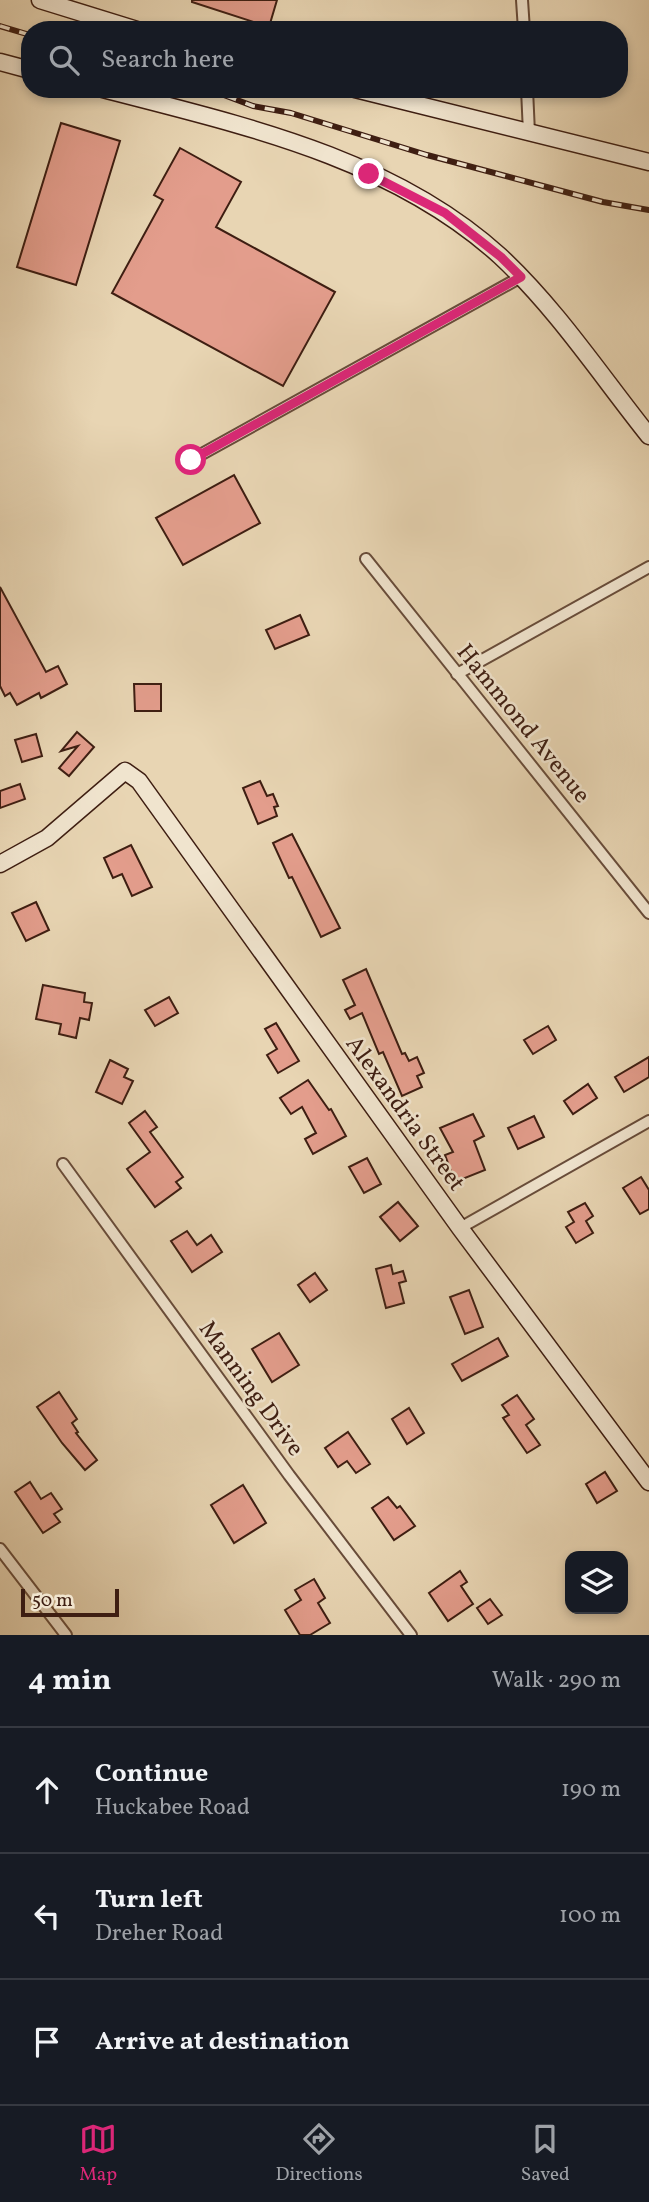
<!DOCTYPE html>
<meta charset="utf-8">
<style>
:root{--surface:#171b24;--page:#242831;--text:#f1f3f6;--muted:#9ea1a6;--line:#363941;--accent:#db2777}
body{margin:0;font-family:Vollkorn,serif;background:var(--page);color:var(--text)}
.controls{position:absolute;right:21px;bottom:21px;display:grid;overflow:hidden;border-radius:14px;box-shadow:0 4px 10px #0003}
.controls button{width:63px;height:63px;display:grid;place-items:center;padding:0;border:0;border-bottom:2px solid var(--line);background:var(--surface);color:var(--text);font:35px sans-serif}
.scale{position:absolute;left:21px;bottom:18px;width:98px;box-sizing:border-box;padding-left:7px;border:4px solid #3e1e12;border-top:0;font-size:19px;line-height:24px;white-space:nowrap;color:#3e1e12;-webkit-text-stroke:5px #f0e4ce;paint-order:stroke}
.stop{position:absolute;width:21px;height:21px;margin:-16px;border:5px solid #db2777;border-radius:50%;background:#fff}
.stop.end{background:#db2777;border-color:#fff;box-shadow:0 2px 7px #0008}
.list{margin:0;padding:0;list-style:none}
h2{display:flex;justify-content:space-between;align-items:center;height:91px;margin:0;padding:0 28px;font-size:30px}
h2 small{font-size:23px;font-weight:400;color:var(--muted)}
.list li{display:grid;grid-template-columns:46px 1fr auto;gap:21px;align-items:center;box-sizing:border-box;height:126px;padding:0 28px;border-top:2px solid var(--line)}
.list b{display:block;font-size:26px;white-space:nowrap}
.list p{margin:0;font-size:23px;white-space:nowrap;color:var(--muted)}
.list em{font-size:23px;font-style:normal;color:var(--muted)}
.icon{flex:none;width:38px;height:38px;fill:none;stroke:currentColor;stroke-width:2;stroke-linecap:round;stroke-linejoin:round}
.map{position:relative;flex:none;width:649px;height:1635px;overflow:hidden}
.search{position:absolute;background:var(--surface);box-shadow:0 4px 10px #0003;left:21px;right:21px;top:21px;height:77px;display:flex;align-items:center;gap:18px;box-sizing:border-box;padding:0 24px;border-radius:28px;color:var(--muted);font-size:26px}
.sheet{height:469px;background:var(--surface)}
nav{display:flex;justify-content:space-around;align-items:center;box-sizing:border-box;height:98px;border-top:2px solid var(--line);background:var(--surface);font-size:19px;color:var(--muted)}
nav a{display:grid;justify-items:center;gap:4px}
nav .on{color:var(--accent)}
.map>svg:first-child{display:block}
</style>
<div class="map">
<svg width="649" height="1635" viewBox="0 0 649 1635">
<rect width="100%" height="100%" fill="#e8d5b3"/>
<filter id="stains"><feTurbulence type="fractalNoise" baseFrequency=".00286" numOctaves="4"/><feColorMatrix values="0 0 0 0 .2 0 0 0 0 .09 0 0 0 0 .02 0 0 0 .5 -.17"/></filter>
<radialGradient id="worn" r=".72"><stop offset=".6" stop-color="#630" stop-opacity="0"/><stop offset="1" stop-color="#630" stop-opacity=".3"/></radialGradient>
<!-- building -->
<g fill="#e39d8c" stroke="#3e1e12" stroke-width="2">
<polygon points="192,0 277,0 269,27 192,2"/>
<polygon points="61,123 120,141 76,285 17,267"/>
<polygon points="180,148 241,182 216,227 335,292 283,386 112,293 163,200 154,195"/>
<polygon points="234,475 260,523 183,565 156,518"/>
<polygon points="0,587 46,672 58,666 67,684 41,698 39,693 17,705 10,693 5,696 0,686"/>
<polygon points="300,615 309,635 275,649 266,630"/>
<polygon points="134,684 161,684 161,711 135,711"/>
<polygon points="77,732 94,747 69,776 59,768 78,746 61,751"/>
<polygon points="36,734 42,756 22,762 15,740"/>
<polygon points="260,781 267,796 273,794 278,806 274,807 277,816 258,824 243,788"/>
<polygon points="20,784 25,799 0,808 0,791"/>
<polygon points="292,834 340,928 321,937 292,877 289,878 273,843"/>
<polygon points="131,845 152,887 132,896 122,874 113,878 104,858"/>
<polygon points="36,902 49,930 26,941 12,913"/>
<polygon points="366,969 402,1054 405,1053 409,1061 417,1057 424,1073 417,1076 422,1087 402,1096 383,1052 379,1054 362,1013 350,1019 345,1010 355,1005 343,980"/>
<polygon points="43,985 85,993 84,1002 92,1003 89,1020 80,1018 76,1038 59,1034 61,1024 36,1019"/>
<polygon points="169,997 178,1013 155,1026 145,1010"/>
<polygon points="276,1023 299,1061 278,1073 267,1055 277,1049 265,1029"/>
<polygon points="548,1026 556,1040 533,1054 524,1040"/>
<polygon points="649,1057 649,1077 624,1092 615,1077"/>
<polygon points="110,1060 128,1069 124,1077 133,1081 122,1104 96,1092"/>
<polygon points="308,1080 329,1110 331,1109 346,1136 313,1154 305,1139 316,1133 302,1107 291,1114 280,1098"/>
<polygon points="588,1084 597,1098 573,1114 564,1101"/>
<polygon points="145,1111 157,1127 150,1132 183,1177 176,1182 181,1188 155,1207 127,1169 150,1152 129,1123"/>
<polygon points="473,1114 484,1136 474,1141 485,1170 455,1182 445,1155 453,1152 440,1128"/>
<polygon points="534,1116 544,1137 518,1149 508,1128"/>
<polygon points="367,1158 381,1184 364,1193 349,1167"/>
<polygon points="641,1177 649,1190 649,1209 640,1214 623,1188"/>
<polygon points="398,1202 418,1226 400,1241 380,1217"/>
<polygon points="585,1203 593,1216 586,1221 593,1233 576,1243 566,1227 574,1222 568,1212"/>
<polygon points="187,1231 197,1245 211,1235 222,1252 192,1272 171,1241"/>
<polygon points="391,1265 393,1274 403,1271 406,1281 399,1283 404,1303 386,1308 376,1269"/>
<polygon points="315,1273 327,1290 310,1302 298,1285"/>
<polygon points="469,1290 483,1327 465,1334 450,1297"/>
<polygon points="279,1333 299,1365 272,1382 252,1349"/>
<polygon points="498,1338 508,1356 462,1381 452,1364"/>
<polygon points="59,1392 77,1419 72,1423 78,1432 76,1433 97,1460 85,1470 62,1443 37,1407"/>
<polygon points="517,1395 534,1419 526,1425 540,1445 527,1453 503,1418 509,1415 502,1405"/>
<polygon points="409,1408 424,1433 407,1444 392,1419"/>
<polygon points="348,1432 370,1464 356,1473 347,1461 338,1467 325,1448"/>
<polygon points="605,1472 617,1491 597,1503 586,1484"/>
<polygon points="30,1482 41,1499 51,1493 62,1509 54,1514 60,1522 43,1533 15,1492"/>
<polygon points="243,1485 266,1523 234,1543 211,1505"/>
<polygon points="388,1497 397,1508 400,1506 415,1526 394,1540 372,1508"/>
<polygon points="460,1571 467,1582 461,1586 473,1604 448,1621 429,1593"/>
<polygon points="314,1579 325,1598 318,1603 330,1623 310,1635 300,1635 285,1610 301,1600 295,1590"/>
<polygon points="490,1599 502,1615 488,1624 477,1608"/>
</g>
<g fill="none" stroke-linecap="round" stroke-linejoin="round">
<defs>
<g id="street">
<polyline points="522,0 524,30"/>
<polyline points="527,89 529,133"/>
<polyline points="191,460 521,277"/>
<polyline points="366,559 649,913"/>
<polyline points="457,674 649,567"/>
<polyline points="63,1164 289,1475 411,1635"/>
<polyline points="460,1228 649,1121"/>
<polyline points="0,1549 66,1635"/>
</g>
<g id="secondary">
<polyline points="40,0 137,30"/>
<polyline points="0,62 30,70"/>
<path d="M103,89C241,125 391,157 500,256C557,309 601,376 649,436"/>
<polyline points="355,89 649,162"/>
<polyline points="0,864 47,838 125,771 139,781 460,1228 649,1482"/>
</g>
</defs>
<!-- street casing -->
<use href="#street" stroke="#684c3a" stroke-width="14"/>
<!-- secondary casing -->
<use href="#secondary" stroke="#3e1e12" stroke-width="19"/>
<!-- street -->
<use href="#street" stroke="#f0e4ce" stroke-width="10"/>
<!-- secondary -->
<use href="#secondary" stroke="#f0e4ce" stroke-width="16"/>
<defs>
<g id="rail">
<polyline points="0,26 30,35"/>
<polyline points="208,89 253,106 291,113 427,155 603,202 649,210"/>
</g>
</defs>
<!-- rail casing -->
<use href="#rail" stroke="#3e1e12" stroke-width="6"/>
<!-- rail -->
<use href="#rail" stroke="#f0e4ce" stroke-width="3.5" stroke-dasharray="10" stroke-linecap="butt"/>
</g>
<g fill="none" stroke-linecap="round" stroke-linejoin="round">
<!-- route -->
<polyline stroke="#db2777" stroke-width="9" points="191,460 521,277 501,257 445,213 369,174"/>
</g>
<g text-anchor="middle" stroke-width="5" stroke-linejoin="round" paint-order="stroke">
<!-- street labels -->
<g font-size="24" fill="#3e1e12" stroke="#f0e4ce">
<text transform="translate(524 723) rotate(51)" y="8">Hammond Avenue</text>
<text transform="translate(406 1113) rotate(54)" y="8">Alexandria Street</text>
<text transform="translate(252 1388) rotate(54)" y="8">Manning Drive</text>
</g>
</g>
<rect width="100%" height="100%" filter="url(#stains)"/>
<rect width="100%" height="100%" fill="url(#worn)"/>
</svg>
<div class="controls">
<button><svg class="icon" aria-label="layers" viewBox="0 0 24 24"><path d="M12 4l9 5-9 5-9-5zM3 14l9 5 9-5"/></svg></button>
</div>
<div class="scale">50 m</div>
<div class="stop" style="left:191px;top:460px"></div>
<div class="stop end" style="left:369px;top:174px"></div>
<div class="search"><svg class="icon" aria-label="search" viewBox="0 0 24 24"><circle cx="10" cy="10" r="6"/><path d="M15 15l6 6"/></svg>Search here</div>
</div>
<section class="sheet">
<h2>4 min<small>Walk · 290 m</small></h2>
<ul class="list">
<li><svg class="icon" aria-label="ahead" viewBox="0 0 24 24"><path d="M12 20V5M6 11l6-6 6 6"/></svg><div><b>Continue</b><p>Huckabee Road</p></div><em>190 m</em></li>
<li><svg class="icon" aria-label="left" viewBox="0 0 24 24"><path d="M17 20v-9H6M10 6l-5 5 5 5"/></svg><div><b>Turn left</b><p>Dreher Road</p></div><em>100 m</em></li>
<li><svg class="icon" aria-label="arrive" viewBox="0 0 24 24"><path d="M6 21V4h12l-3 4 3 4H6"/></svg><div><b>Arrive at destination</b></div></li>
</ul>
</section>
<nav>
<a class="on"><svg class="icon" aria-label="map" viewBox="0 0 24 24"><path d="M3 6l6-2 6 2 6-2v14l-6 2-6-2-6 2zM9 4v14M15 6v14"/></svg>Map</a>
<a><svg class="icon" aria-label="directions" viewBox="0 0 24 24"><path d="M12 3l9 9-9 9-9-9zM9 14v-3h6M13 9l2 2-2 2"/></svg>Directions</a>
<a><svg class="icon" aria-label="saved" viewBox="0 0 24 24"><path d="M7 4h10v16l-5-4-5 4z"/></svg>Saved</a>
</nav>
